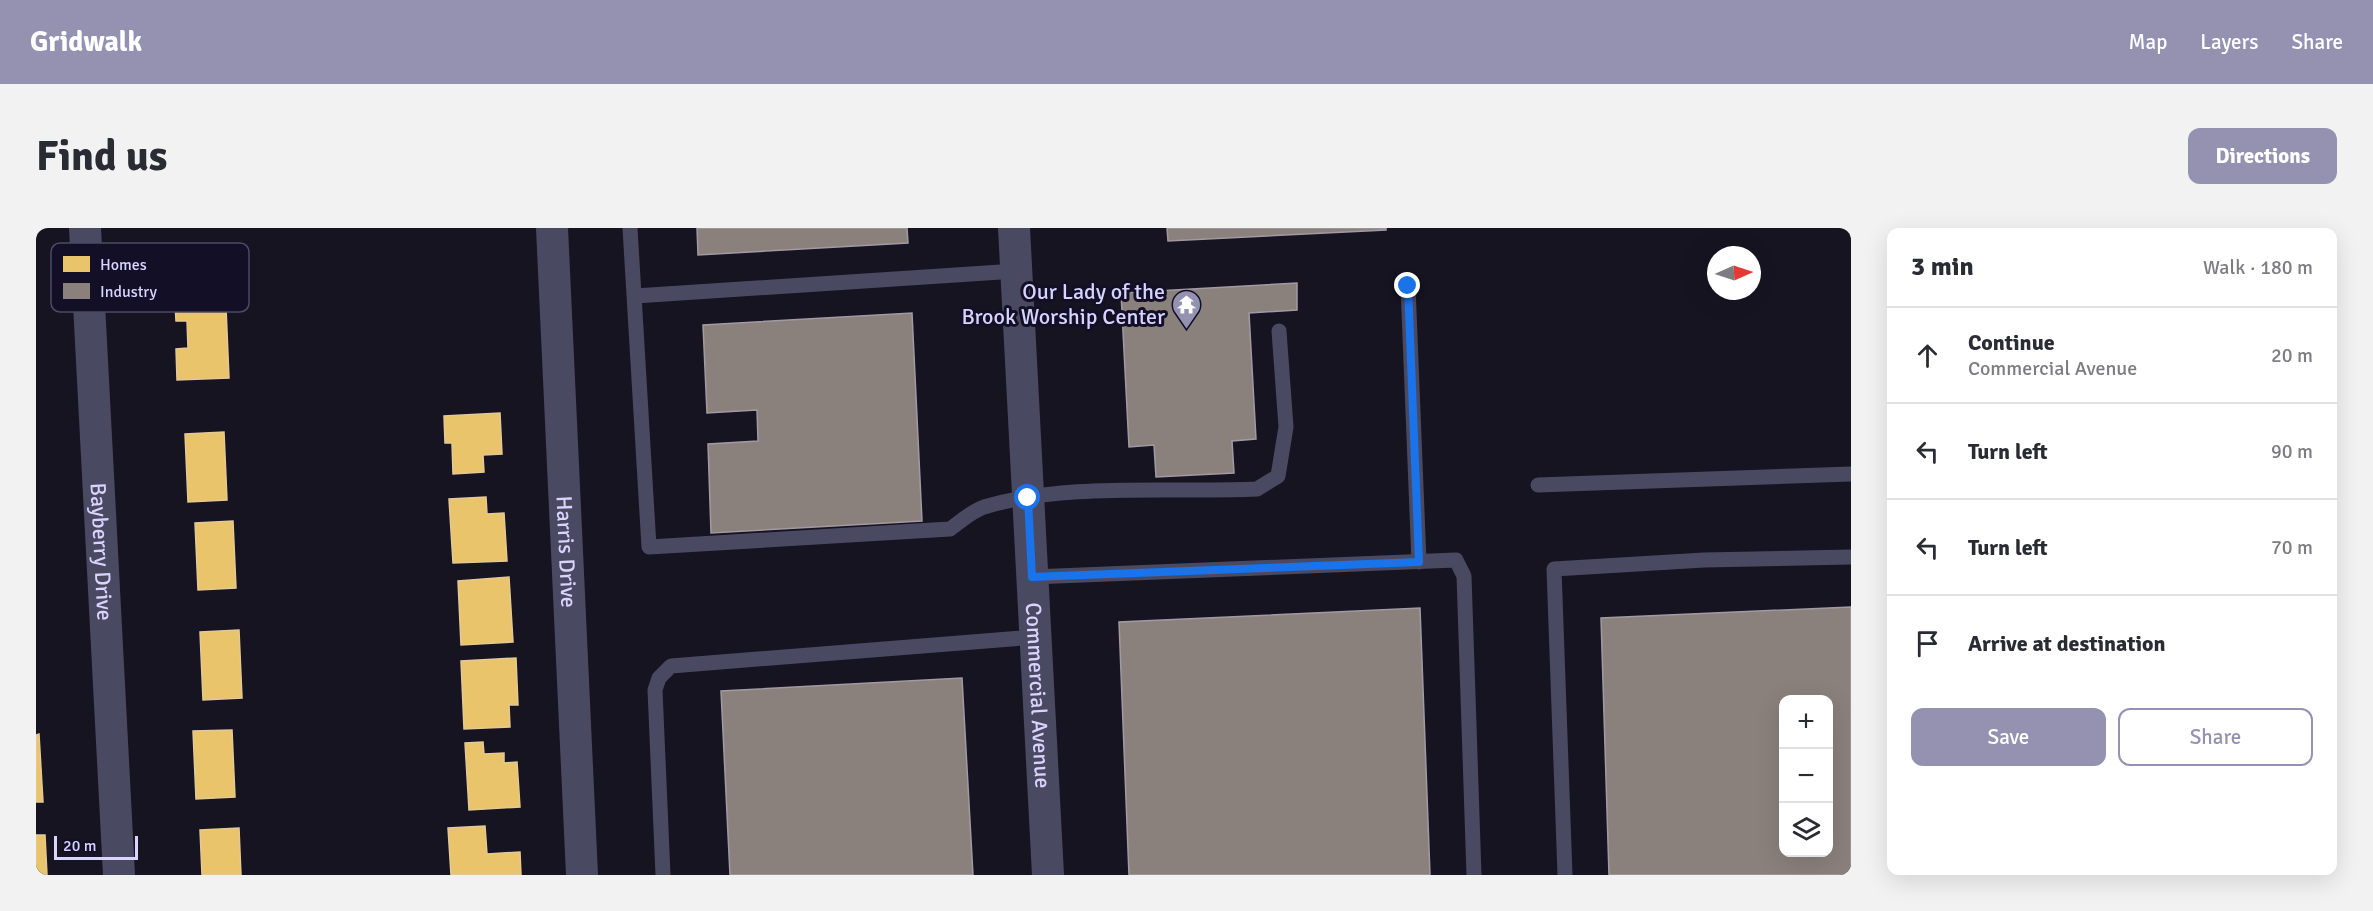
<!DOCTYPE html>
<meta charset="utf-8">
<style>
:root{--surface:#fff;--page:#f2f2f3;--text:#2b2b33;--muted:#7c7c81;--line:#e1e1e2;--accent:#9591b1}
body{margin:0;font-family:Signika,sans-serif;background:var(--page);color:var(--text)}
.controls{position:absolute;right:18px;bottom:18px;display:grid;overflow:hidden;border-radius:12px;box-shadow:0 6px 24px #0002}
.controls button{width:54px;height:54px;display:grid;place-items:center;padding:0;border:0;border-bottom:2px solid var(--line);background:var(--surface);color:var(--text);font:30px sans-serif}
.compass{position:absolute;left:1671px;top:18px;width:54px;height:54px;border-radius:50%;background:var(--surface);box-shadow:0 6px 24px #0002;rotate:87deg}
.scale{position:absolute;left:18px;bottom:15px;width:84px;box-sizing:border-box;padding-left:6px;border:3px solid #d9d4ff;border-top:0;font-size:16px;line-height:21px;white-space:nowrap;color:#d9d4ff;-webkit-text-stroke:4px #130f26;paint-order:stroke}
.stop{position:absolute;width:18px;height:18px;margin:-14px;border:4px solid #1a73e8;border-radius:50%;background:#fff}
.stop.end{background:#1a73e8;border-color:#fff;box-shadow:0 2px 6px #0008}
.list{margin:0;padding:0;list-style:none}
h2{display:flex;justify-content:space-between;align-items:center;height:78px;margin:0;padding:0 24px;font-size:26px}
h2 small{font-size:20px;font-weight:400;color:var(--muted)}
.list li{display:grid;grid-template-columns:39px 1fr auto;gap:18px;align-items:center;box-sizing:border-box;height:96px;padding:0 24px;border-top:2px solid var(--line)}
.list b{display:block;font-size:22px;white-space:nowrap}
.list p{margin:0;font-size:20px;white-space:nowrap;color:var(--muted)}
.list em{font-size:20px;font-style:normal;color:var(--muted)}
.actions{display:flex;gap:12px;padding:18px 24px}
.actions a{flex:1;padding:14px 0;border:2px solid var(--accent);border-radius:12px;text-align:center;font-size:21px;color:var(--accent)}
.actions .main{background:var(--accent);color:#fff}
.icon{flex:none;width:33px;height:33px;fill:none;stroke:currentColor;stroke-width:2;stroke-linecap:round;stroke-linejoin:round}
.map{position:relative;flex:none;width:1815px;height:647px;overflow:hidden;border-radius:12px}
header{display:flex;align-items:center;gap:36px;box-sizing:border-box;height:84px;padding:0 30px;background:var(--accent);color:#fff}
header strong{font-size:28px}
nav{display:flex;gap:33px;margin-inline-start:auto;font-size:21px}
.intro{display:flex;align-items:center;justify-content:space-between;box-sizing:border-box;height:144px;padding:0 36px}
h1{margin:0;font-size:42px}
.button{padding:15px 27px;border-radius:12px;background:var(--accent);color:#fff;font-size:21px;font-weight:700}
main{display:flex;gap:36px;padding:0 36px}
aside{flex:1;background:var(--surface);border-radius:12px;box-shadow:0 6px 24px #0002}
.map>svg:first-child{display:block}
</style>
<header>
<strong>Gridwalk</strong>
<nav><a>Map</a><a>Layers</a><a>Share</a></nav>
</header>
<div class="intro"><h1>Find us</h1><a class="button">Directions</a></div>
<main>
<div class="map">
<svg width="1815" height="647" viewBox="0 0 1815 647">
<rect width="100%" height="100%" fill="#161421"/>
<!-- homes -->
<g fill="#e9c46a" stroke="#e4c997" stroke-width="1.5">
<polygon points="189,56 193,150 141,152 140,121 152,120 151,93 140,93 138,59"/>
<polygon points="464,185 466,226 447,227 448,244 417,246 416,215 409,215 408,188"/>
<polygon points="188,204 191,272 152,274 149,206"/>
<polygon points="450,269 451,286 468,285 471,333 417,335 413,271"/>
<polygon points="197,293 200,360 162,362 159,295"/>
<polygon points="473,349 477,414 425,417 422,353"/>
<polygon points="203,402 206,470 167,472 164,404"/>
<polygon points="480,430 482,477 473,477 474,499 428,501 425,433"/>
<polygon points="196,502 199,569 160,571 157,503"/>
<polygon points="3,506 7,574 0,574 0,507"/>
<polygon points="447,514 448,526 468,525 468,535 481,534 484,579 433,582 429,515"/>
<polygon points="449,598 451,626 484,624 485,647 415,647 412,600"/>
<polygon points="203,600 205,647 166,647 164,602"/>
<polygon points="0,607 9,607 11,647 0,647"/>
</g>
<!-- industry -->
<g fill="#8a817c" stroke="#a29aa3" stroke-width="1.5" fill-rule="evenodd">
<polygon points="661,0 871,0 872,15 662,27"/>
<polygon points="1131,0 1350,0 1350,2 1132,13"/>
<polygon points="1261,55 1261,82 1213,85 1220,211 1196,213 1198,245 1120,249 1118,217 1093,219 1085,65"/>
<polygon points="876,85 886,293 675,305 672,216 722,213 721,182 671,185 667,97"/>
<path d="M1815,379V647H1573L1565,390ZM1748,472H1792V624H1748Z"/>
<polygon points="1384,380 1394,647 1093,647 1083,394"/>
<polygon points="926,450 937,647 694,647 685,463"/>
</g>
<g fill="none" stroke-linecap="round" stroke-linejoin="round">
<!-- service -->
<g stroke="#4a4962" stroke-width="15">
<path d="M594,0L613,319L914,301C924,294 936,283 948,279C1030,254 1135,265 1221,261L1242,248L1250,199L1243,103"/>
<polyline points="1372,58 1383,334"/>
<polyline points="599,68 980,43"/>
<polyline points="1502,257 1815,246"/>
<polyline points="996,349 1420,332 1428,348 1438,647"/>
<polyline points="627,647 619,462 623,450 635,438 999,409"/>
<polyline points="1529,647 1518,341 1668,332 1815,329"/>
</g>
<!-- minor -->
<g stroke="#4a4962" stroke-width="32">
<path id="s1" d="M49,0L83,647"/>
<path id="s2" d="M516,0L546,647"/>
<path id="s3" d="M978,0L1012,647"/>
</g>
</g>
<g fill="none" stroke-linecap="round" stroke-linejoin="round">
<!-- route -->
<polyline stroke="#1a73e8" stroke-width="8" points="992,270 996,349 1383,334 1372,58"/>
</g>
<!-- icons -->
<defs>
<symbol id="temple-pin" viewBox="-11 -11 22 30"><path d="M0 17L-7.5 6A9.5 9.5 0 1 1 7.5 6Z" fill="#9591b1" stroke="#130f26"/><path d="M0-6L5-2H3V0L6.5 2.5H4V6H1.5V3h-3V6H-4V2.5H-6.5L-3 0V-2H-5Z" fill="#fff"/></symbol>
</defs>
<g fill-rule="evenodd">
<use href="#temple-pin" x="1134" y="60" width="33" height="45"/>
</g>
<g text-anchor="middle" stroke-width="6" stroke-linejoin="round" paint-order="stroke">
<!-- poi labels -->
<g font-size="22" fill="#d9d4ff" stroke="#130f26" text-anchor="end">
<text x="1129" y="71">Our Lady of the<tspan x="1129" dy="25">Brook Worship Center</tspan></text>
</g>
<!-- street labels -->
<g font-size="22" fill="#d9d4ff" stroke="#130f26">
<text dy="8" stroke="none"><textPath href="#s1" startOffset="324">Bayberry Drive</textPath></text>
<text dy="8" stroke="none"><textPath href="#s2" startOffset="324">Harris Drive</textPath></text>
<text dy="8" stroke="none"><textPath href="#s3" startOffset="468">Commercial Avenue</textPath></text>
</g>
</g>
<!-- legend -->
<rect x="15" y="15" width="198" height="69" rx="9" fill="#130f26" stroke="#4e4a67" stroke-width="1.5"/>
<rect x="27" y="28" width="27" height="16" fill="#e9c46a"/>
<rect x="27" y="55" width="27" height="16" fill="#8a817c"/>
<g font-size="16" fill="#d9d4ff">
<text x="64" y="42">Homes</text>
<text x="64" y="69">Industry</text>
</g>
</svg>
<div class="controls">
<button>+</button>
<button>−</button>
<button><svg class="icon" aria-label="layers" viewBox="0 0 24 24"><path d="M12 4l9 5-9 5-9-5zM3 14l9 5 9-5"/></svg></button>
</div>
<svg class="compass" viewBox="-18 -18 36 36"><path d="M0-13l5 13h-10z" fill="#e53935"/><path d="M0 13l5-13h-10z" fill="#7c7c81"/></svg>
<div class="scale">20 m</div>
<div class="stop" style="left:992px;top:270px"></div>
<div class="stop end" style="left:1372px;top:58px"></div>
</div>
<aside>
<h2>3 min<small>Walk · 180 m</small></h2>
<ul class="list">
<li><svg class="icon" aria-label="ahead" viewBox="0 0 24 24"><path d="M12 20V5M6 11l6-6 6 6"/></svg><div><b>Continue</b><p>Commercial Avenue</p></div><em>20 m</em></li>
<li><svg class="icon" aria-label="left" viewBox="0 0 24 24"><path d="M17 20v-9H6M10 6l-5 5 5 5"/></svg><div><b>Turn left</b></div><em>90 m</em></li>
<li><svg class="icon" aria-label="left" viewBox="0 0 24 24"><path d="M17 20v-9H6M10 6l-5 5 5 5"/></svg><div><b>Turn left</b></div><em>70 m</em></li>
<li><svg class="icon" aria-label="arrive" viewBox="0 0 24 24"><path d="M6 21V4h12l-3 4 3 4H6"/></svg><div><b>Arrive at destination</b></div></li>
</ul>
<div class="actions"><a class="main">Save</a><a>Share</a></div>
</aside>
</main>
